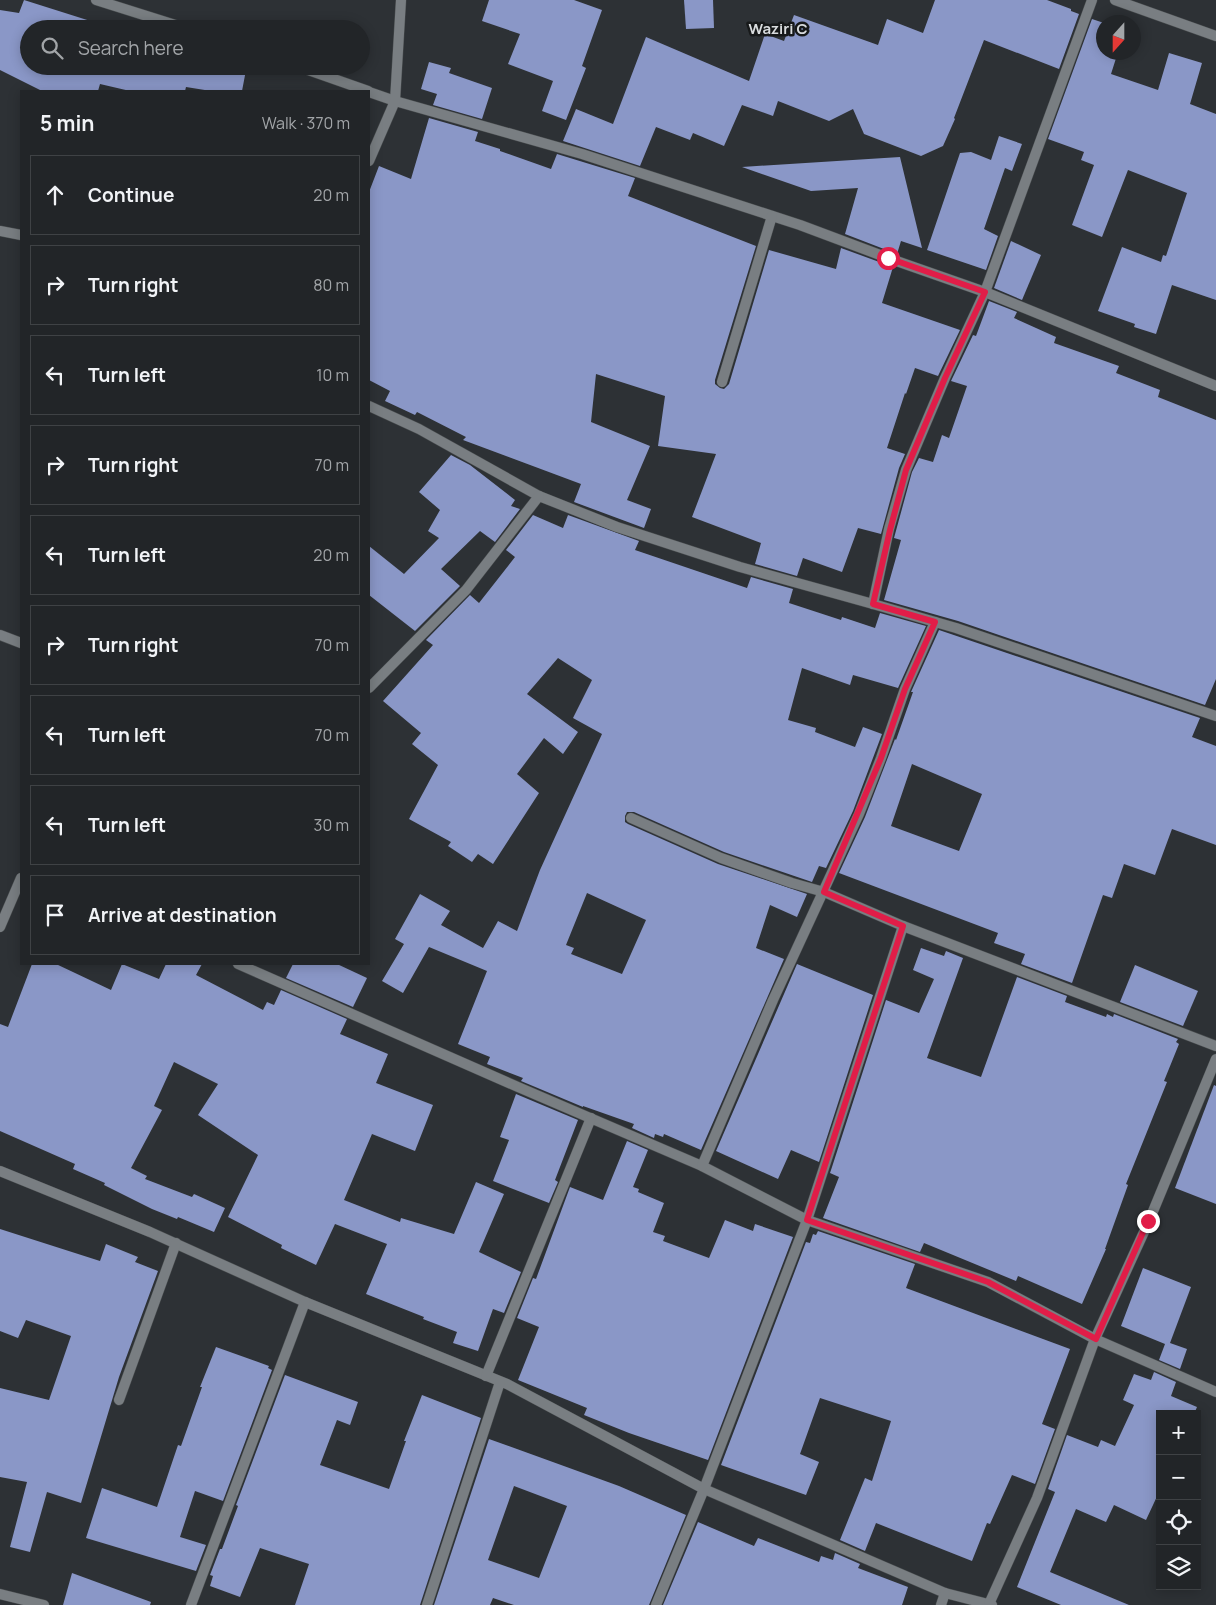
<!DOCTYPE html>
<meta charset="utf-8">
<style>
:root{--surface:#222528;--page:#2a2d30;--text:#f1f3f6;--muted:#a2a5a8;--line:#3f4245}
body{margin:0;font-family:Manrope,sans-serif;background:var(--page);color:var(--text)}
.controls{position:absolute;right:15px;bottom:15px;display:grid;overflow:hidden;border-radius:0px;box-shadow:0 2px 12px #0003}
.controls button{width:45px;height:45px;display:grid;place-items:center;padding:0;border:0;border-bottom:1px solid var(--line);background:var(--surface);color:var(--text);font:25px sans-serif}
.compass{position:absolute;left:1096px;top:15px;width:45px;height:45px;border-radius:50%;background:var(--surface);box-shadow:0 2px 12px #0003;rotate:201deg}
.stop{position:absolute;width:15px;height:15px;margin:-11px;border:4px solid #e11d48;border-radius:50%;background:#fff}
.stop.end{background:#e11d48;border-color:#fff;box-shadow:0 1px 5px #0008}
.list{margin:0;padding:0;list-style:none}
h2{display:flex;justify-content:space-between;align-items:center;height:65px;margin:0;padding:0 20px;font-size:21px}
h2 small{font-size:16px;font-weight:400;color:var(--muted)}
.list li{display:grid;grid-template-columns:32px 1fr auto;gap:15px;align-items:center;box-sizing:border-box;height:80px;margin:0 10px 10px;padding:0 10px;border:1px solid var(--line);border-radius:0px}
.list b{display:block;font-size:19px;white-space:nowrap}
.list em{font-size:16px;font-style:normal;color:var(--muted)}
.icon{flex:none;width:28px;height:28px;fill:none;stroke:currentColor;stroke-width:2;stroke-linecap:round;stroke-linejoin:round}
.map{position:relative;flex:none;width:1216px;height:1605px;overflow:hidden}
.search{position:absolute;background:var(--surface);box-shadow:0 2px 12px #0003;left:20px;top:20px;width:350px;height:55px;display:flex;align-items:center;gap:12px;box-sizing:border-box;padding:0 18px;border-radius:28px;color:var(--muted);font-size:19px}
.panel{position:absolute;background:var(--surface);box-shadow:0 2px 12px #0003;left:20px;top:90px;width:350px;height:875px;border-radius:0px}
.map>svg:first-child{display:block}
</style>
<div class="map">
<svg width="1216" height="1605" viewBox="0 0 1216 1605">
<rect width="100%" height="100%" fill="#2d3135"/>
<!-- building -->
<g fill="#8a97c7" fill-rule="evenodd">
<polygon points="24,0 103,25 102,29 29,29 29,66 225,66 246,70 242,91 211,91 186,87 185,91 130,91 100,84 98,91 42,91 0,70 0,10 19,13"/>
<polygon points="489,0 574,0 602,10 582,66 586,68 566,120 542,111 553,81 508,64 520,34 482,21"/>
<polygon points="684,0 713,0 714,28 686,29"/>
<polygon points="935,0 1047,0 1071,9 1071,11 1079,14 1059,69 984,40 954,118 955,119 943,146 921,156 864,134 853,109 829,121 778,101 773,116 742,105 724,146 693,133 690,140 656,127 640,166 563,141 576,109 613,124 646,37 749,81 765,34 784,41 794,15 878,45 887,19 923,33"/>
<polygon points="1092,19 1104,23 1104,52 1118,52 1111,74 1158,90 1169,53 1202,63 1190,104 1216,114 1216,300 1172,285 1156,334 1134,327 1135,324 1098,311 1122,247 1161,262 1163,255 1166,256 1187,193 1128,170 1102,237 1072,225 1094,165 1081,160 1084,152 1048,139"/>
<polygon points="429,62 451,68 449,73 492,88 482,119 433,105 437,94 421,89"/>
<polygon points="429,118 478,132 475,141 500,149 500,151 551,169 557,154 635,178 628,196 756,246 715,380 715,384 720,388 724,389 729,384 769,250 836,269 841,248 893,267 882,303 960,330 938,376 915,368 906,394 905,393 887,448 905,454 899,468 881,534 858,528 842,572 803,558 797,576 755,564 761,543 692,517 716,454 658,446 665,396 596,374 591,422 650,446 627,500 651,509 644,528 574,502 581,484 463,440 466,437 417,412 415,415 385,401 390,391 369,380 369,192 379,166 411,179"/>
<polygon points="999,136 1022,144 1012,171 1005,168 984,229 998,236 986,270 927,250 960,153 971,152 991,160"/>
<polygon points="900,157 922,248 901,241 897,254 845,234 858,188 811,191 742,167"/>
<polygon points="1011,241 1041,255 1022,300 994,288"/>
<polygon points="989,301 1017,312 1014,318 1056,337 1054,343 1119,366 1116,373 1160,390 1158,397 1216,420 1216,679 1205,705 958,621 884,600 901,540 894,538 912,472 919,458 933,462 942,435 949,438 967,386 951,381 973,335 976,336"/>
<polygon points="451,455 470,465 515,500 511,506 520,509 495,542 480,531 441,569 460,586 415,631 369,595 369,546 404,574 439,538 428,531 440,510 419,492"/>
<path d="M533,515L563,528L568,515L639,541L635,550L747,588L751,577L793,589L789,603L841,620L842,617L875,628L880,613L926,626L898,688L853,675L850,685L802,668L788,720L816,728L815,732L855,747L863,727L882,734L853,811L826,868L819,866L812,882L724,852L634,812H627L625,816V822L628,824L718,864L807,894L797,917L770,905L756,948L784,959L701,1150L664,1134L663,1137L655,1134L654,1138L632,1128L634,1124L583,1106V1107L521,1081L523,1078L487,1064L490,1057L458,1044L487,971L429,947L403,993L382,981L404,944L395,939L420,894L450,911L441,925L483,948L498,921L517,931L540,870L602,734L573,718L592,680L558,658L527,694L578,732L563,754L544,738L517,774L539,793L493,864L478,854L472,862L448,846L451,842L409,819L438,765L412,744L421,733L383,701L433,645L426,640L470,595L479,603L515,557L506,550ZM587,893L646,920L622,974L571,954L574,948L566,945Z"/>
<path d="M939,630L1200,718L1192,737L1216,746V845L1172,829L1155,875L1124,864L1112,898L1103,895L1072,983L1021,964L1025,954L994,943L998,933L839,873L865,817L895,739L896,740L913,692H911ZM912,764L982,794L959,851L891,826Z"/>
<polygon points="921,948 944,956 946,951 963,958 927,1058 981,1077 1017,977 1067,996 1065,1002 1106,1017 1107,1014 1113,1017 1114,1014 1178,1039 1176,1042 1179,1044 1164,1081 1167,1082 1126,1184 1128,1185 1105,1249 1106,1249 1082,1304 1018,1276 1016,1281 924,1243 920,1252 823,1218 839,1177 830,1173 832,1167 886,1000 919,1013 934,979 913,970"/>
<polygon points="32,964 56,964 111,990 122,964 159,979 166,964 202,964 196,975 263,1010 267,1002 274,1005 281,990 347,1019 340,1034 388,1054 376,1083 433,1105 415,1151 372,1134 344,1200 400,1222 401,1218 454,1234 476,1182 504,1194 479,1252 521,1272 504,1313 493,1309 478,1351 453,1343 457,1332 423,1319 424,1317 366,1294 387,1244 335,1224 316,1265 281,1248 282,1245 228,1217 258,1155 198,1115 218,1084 174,1062 154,1106 162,1110 131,1168 147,1176 145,1179 192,1197 194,1194 225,1208 214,1232 178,1217 177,1219 152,1209 104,1185 105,1183 73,1169 75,1164 0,1131 0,1024 8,1027"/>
<polygon points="293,964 337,964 367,978 353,1007 286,978"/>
<polygon points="797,964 873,995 819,1162 791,1150 778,1179 716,1151"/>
<polygon points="1135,965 1198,991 1183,1026 1120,1002"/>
<polygon points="1214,1085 1216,1086 1216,1204 1175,1188"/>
<polygon points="516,1094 578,1120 555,1180 558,1182 549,1203 493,1181 509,1140 500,1137"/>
<polygon points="627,1141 648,1150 633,1187 639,1189 638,1192 664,1203 653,1232 665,1236 663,1241 709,1258 725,1220 753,1231 755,1224 793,1237 708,1460 629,1433 584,1415 587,1408 518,1380 539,1327 517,1318 533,1278 536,1279 570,1187 603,1200"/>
<polygon points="0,1229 100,1261 106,1244 138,1257 135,1262 158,1271 119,1377 81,1503 47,1492 30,1552 10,1547 27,1482 0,1477 0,1388 49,1400 71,1336 26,1320 18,1338 0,1331"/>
<polygon points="818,1231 915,1264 906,1288 1070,1349 1042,1424 1055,1429 1035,1484 1012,1475 990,1524 987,1523 972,1561 876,1523 865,1551 840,1540 865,1478 872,1481 891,1421 820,1398 800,1454 819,1462 806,1495 721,1465 806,1242 810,1243 813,1234 816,1235"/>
<polygon points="1143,1268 1191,1287 1170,1343 1187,1349 1180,1369 1159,1360 1165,1344 1121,1326"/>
<polygon points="216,1347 269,1366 268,1368 272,1370 223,1501 195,1491 180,1537 206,1545 196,1571 86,1538 102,1488 157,1507 178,1445 181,1446 202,1387 200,1387"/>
<polygon points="1154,1372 1176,1382 1171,1396 1197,1407 1194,1414 1160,1414 1160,1490 1146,1520 1114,1505 1106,1522 1076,1509 1050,1572 1129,1605 1061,1605 1017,1587 1055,1492 1048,1489 1067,1435 1098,1447 1101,1440 1115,1446 1134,1405 1123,1400 1134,1374 1151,1380"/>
<polygon points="285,1375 358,1402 350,1425 337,1420 320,1465 389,1489 406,1441 404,1441 422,1395 481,1418 420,1605 295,1605 309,1564 260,1548 240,1597 210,1586 213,1576 210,1575 220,1549 222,1549 238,1506 236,1505"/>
<path d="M489,1439L619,1486L686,1515L649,1605H514L493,1598L490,1605H434ZM514,1486L567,1506L539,1578L488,1560Z"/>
<polygon points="698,1522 754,1546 758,1538 819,1562 821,1556 833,1560 835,1553 860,1564 858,1568 908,1587 902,1605 663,1605"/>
<polygon points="72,1573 151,1602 150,1605 63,1605"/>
</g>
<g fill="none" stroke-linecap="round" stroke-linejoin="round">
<defs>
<g id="street">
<polyline points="96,0 188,29"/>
<polyline points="1115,0 1216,36"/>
<polyline points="297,66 368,91"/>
<polyline points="369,92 395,101 582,154 800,225 888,258 985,292 1216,386"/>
<polyline points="369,161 395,101 401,0"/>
<polyline points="0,231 21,235"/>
<polyline points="722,382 772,216"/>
<polyline points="369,406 419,429 539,496 617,527 740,567 873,604 956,628 1216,716"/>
<polyline points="873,604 889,529 906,470 945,378 985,292 1092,0"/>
<polyline points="0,635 21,643"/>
<polyline points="369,688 466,590 539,496"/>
<polyline points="631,818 721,858 792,883 824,892 903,926 1216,1046"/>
<polyline points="0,927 21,878"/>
<polyline points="238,964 518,1087 702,1166 807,1220 988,1282 1095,1339 1216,1392"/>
<polyline points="702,1166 773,1000 859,814 881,758 905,689 935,622"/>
<polyline points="0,1171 150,1232 305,1302 507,1384 704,1489 945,1593 992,1605"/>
<polyline points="486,1376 591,1118"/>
<polyline points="119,1400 176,1243"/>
<polyline points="0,1594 44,1605"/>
<polyline points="989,1604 1037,1498 1095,1339 1149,1221 1216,1059"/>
<polyline points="191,1605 305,1302"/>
<polyline points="427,1605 500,1382"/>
<polyline points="656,1605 704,1489 807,1220 903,926"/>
<polyline points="941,1605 945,1593"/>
</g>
</defs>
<!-- street casing -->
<use href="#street" stroke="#484c4e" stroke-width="11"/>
<!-- street -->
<use href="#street" stroke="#797e82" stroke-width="10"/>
</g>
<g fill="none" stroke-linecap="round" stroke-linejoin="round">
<!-- route -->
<polyline stroke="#e11d48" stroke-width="6" points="888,258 985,292 945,378 906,470 890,530 873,604 935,622 905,689 881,758 824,892 903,926 807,1220 988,1282 1096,1339 1148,1221"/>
</g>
<g text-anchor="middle" stroke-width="5" stroke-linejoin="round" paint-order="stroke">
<!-- neighbourhood labels -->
<g font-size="15" font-weight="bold" fill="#d9dcde" stroke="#17191a">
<text x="778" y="34">Waziri C</text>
</g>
</g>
</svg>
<div class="controls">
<button>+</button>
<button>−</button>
<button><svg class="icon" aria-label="locate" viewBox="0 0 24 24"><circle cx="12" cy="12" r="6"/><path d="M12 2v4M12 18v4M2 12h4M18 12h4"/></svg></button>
<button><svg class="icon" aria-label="layers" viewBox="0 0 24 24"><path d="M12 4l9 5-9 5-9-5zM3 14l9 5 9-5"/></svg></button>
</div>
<svg class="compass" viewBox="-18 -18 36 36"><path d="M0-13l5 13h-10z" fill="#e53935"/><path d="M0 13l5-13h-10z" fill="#a2a5a8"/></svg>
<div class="stop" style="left:888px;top:258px"></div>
<div class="stop end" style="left:1148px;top:1221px"></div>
<div class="search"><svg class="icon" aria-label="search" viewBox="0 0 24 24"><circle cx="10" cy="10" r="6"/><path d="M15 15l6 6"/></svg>Search here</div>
<section class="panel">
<h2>5 min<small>Walk · 370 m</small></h2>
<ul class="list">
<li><svg class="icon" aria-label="ahead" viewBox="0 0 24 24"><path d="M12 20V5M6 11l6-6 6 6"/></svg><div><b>Continue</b></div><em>20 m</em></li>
<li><svg class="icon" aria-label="right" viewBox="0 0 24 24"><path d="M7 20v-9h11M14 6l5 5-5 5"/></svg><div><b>Turn right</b></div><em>80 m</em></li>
<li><svg class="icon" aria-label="left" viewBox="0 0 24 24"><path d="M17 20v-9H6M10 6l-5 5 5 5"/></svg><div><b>Turn left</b></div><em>10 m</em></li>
<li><svg class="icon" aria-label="right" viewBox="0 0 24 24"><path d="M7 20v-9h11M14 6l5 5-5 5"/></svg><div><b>Turn right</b></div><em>70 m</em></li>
<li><svg class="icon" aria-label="left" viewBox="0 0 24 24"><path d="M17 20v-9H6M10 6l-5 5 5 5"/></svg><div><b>Turn left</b></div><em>20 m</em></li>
<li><svg class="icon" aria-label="right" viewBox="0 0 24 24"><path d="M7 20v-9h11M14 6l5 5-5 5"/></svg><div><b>Turn right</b></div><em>70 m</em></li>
<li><svg class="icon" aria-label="left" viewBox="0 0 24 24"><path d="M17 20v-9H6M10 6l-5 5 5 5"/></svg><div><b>Turn left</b></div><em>70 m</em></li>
<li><svg class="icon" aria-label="left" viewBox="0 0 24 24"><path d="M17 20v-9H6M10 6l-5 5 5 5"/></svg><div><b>Turn left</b></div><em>30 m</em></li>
<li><svg class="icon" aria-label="arrive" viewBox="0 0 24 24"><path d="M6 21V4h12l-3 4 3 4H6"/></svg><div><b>Arrive at destination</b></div></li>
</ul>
</section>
</div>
